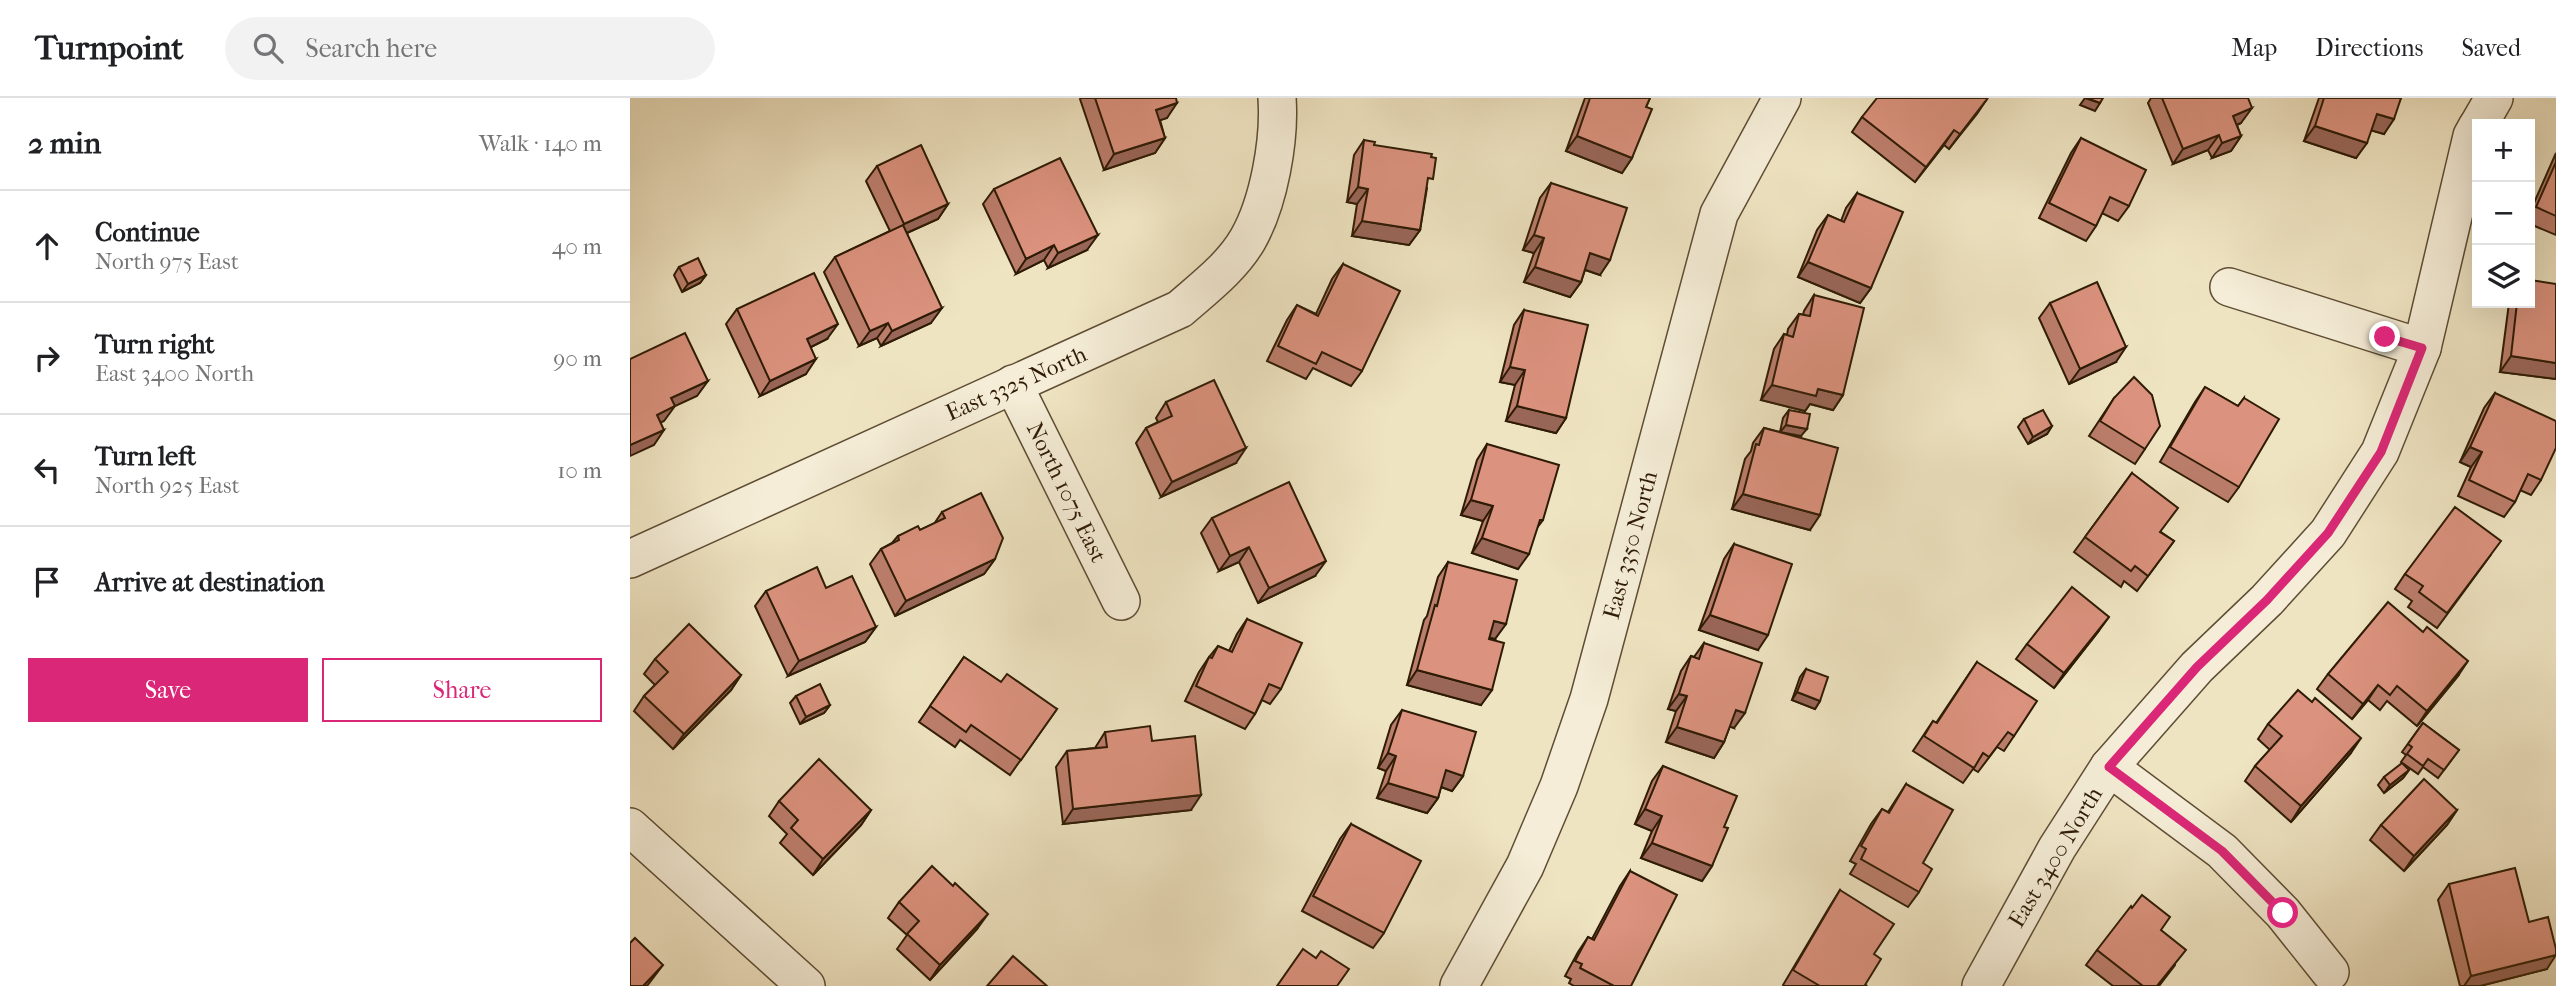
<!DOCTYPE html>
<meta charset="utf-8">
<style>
:root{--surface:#fff;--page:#f2f2f2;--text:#202124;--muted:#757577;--line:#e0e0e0;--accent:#db2777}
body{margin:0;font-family:"IM FELL French Canon",serif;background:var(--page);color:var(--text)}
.controls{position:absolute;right:21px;top:21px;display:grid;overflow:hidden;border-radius:0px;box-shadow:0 7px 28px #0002}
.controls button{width:63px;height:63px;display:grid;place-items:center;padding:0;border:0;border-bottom:2px solid var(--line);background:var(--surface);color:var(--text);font:35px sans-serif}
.stop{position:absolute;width:21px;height:21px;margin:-16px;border:5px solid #db2777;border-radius:50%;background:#fff}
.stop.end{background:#db2777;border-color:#fff;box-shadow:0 2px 7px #0008}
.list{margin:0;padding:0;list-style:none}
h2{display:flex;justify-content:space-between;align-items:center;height:91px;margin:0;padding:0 28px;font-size:30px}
h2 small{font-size:23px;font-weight:400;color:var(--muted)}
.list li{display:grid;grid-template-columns:46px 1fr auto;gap:21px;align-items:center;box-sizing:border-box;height:112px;padding:0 28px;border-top:2px solid var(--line)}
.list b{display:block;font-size:26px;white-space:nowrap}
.list p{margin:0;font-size:23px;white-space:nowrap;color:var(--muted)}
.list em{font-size:23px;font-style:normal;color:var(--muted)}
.actions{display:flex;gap:14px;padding:21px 28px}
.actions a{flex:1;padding:16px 0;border:2px solid var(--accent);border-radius:0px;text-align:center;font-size:24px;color:var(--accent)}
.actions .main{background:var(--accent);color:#fff}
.icon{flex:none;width:38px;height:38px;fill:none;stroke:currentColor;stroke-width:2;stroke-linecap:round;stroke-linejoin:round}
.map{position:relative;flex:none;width:1926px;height:888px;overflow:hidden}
header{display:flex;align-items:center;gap:42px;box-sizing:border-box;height:98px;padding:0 35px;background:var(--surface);border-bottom:2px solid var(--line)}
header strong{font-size:33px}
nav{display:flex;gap:38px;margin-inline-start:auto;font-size:24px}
.search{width:490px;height:63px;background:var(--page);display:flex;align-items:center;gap:18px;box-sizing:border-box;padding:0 24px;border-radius:38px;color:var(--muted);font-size:26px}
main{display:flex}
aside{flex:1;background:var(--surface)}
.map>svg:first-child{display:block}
</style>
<header>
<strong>Turnpoint</strong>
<div class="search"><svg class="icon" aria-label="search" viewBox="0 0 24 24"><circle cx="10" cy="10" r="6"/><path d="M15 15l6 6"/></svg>Search here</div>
<nav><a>Map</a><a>Directions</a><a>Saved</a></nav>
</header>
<main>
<aside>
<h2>2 min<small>Walk · 140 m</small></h2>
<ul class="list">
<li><svg class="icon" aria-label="ahead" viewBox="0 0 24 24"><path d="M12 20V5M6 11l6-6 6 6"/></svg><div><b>Continue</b><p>North 975 East</p></div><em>40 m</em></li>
<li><svg class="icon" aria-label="right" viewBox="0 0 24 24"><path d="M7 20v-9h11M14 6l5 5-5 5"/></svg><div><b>Turn right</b><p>East 3400 North</p></div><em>90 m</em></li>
<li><svg class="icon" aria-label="left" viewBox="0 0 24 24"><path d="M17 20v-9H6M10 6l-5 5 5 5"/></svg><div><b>Turn left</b><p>North 925 East</p></div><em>10 m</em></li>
<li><svg class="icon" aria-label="arrive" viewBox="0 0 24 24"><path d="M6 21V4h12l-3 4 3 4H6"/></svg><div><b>Arrive at destination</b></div></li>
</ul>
<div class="actions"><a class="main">Save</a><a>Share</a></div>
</aside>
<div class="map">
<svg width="1926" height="888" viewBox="0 0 1926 888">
<rect width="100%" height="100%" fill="#efe4c2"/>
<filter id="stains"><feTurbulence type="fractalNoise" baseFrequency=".00286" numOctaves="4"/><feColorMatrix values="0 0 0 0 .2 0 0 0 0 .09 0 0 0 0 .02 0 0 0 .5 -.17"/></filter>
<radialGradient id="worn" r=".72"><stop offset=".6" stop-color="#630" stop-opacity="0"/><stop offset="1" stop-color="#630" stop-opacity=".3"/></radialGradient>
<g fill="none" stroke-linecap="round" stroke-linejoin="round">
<defs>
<g id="street">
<polyline points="1849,26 1864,0"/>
<polyline points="1599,189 1792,250"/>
<polyline points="383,286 491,503"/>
<path d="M0,461L550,211C574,190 602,169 618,141C639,104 650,42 647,0"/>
<polyline points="1479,669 1592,753 1653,815 1700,874"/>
<polyline points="0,729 176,888"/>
<polyline points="829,888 895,768 929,688 959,601 1089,116 1152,0"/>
<polyline points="1351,888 1427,750 1479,669 1567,569 1637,502 1698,435 1750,354 1792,250 1842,38 1847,29"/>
</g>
</defs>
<!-- street casing -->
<use href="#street" stroke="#5e4d34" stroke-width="40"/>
<!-- street -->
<use href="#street" stroke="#f5edd7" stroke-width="37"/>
</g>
<!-- wall -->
<g fill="#bc7e6c" stroke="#2e1b05" stroke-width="2">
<polygon points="451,0 546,0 537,20 530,22 535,40 525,55 474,72 450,1"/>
<polygon points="955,0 1020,0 1016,9 1002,60 992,75 936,53"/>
<polygon points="1521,0 1618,0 1611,25 1607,27 1611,38 1601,53 1582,60 1578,52 1543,66 1518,5"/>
<polygon points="1689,0 1771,0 1754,36 1741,32 1726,60 1674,43"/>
<polygon points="1357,1 1319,51 1314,47 1285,84 1222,34 1232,19"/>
<polygon points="1451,40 1499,108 1488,123 1472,115 1466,128 1456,143 1409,120 1441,55"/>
<polygon points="734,42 797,90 790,132 779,147 722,138 727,106 717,104 724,57"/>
<polygon points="1926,55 1926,137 1900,126 1900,114"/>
<polygon points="247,68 318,106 308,121 277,135 301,225 251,248 247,240 229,248 194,174 205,159 260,133 236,83"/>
<polygon points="921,85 970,177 955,172 951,184 940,199 894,184 904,155 893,152 910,100"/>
<polygon points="364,91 457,152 418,170 414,162 386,176 353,106"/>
<polygon points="1227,95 1241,190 1230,205 1168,179 1187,132 1198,117 1211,123 1216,110"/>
<polygon points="713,166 732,273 721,288 683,270 676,281 637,263 657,222 667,207 686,216 702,181"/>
<polygon points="49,169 76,177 70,185 52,194 44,177"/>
<polygon points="1184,197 1213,297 1203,312 1180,306 1175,313 1131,302 1144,251 1154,236 1157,237 1158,231 1169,216 1173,217 1174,213"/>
<polygon points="1420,205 1486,264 1439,286 1409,220"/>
<polygon points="1879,205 1900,205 1926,281 1870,274"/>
<polygon points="107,211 197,241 181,249 176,276 130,298 96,226"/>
<polygon points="894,212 936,320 926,335 876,323 885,287 870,284 884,227"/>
<polygon points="1575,289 1608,308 1614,300 1609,389 1598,404 1530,364 1565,304"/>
<polygon points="1865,295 1911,382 1901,397 1890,392 1885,404 1874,419 1828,398 1841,369 1830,364 1854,310"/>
<polygon points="1484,300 1515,351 1505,366 1459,338"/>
<polygon points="536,304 606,365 531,399 506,345 516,330 528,324 526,320"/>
<polygon points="1159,312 1171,338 1152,335 1180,432 1102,411 1115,361 1121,353 1123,345 1134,330 1150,334 1153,320"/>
<polygon points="1394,321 1422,328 1417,336 1398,346 1388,329"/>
<polygon points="857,346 913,422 907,430 888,471 842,455 853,423 831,417 847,362"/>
<polygon points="1502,375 1531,434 1544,443 1507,493 1494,483 1491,489 1444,454"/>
<polygon points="312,414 365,461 354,476 265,518 240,466 251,451 262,445 268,438 290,432 304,426"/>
<polygon points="582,420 685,478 628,505 609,464 589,473 571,435"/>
<polygon points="1104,446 1128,552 1069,532 1094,461"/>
<polygon points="1860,458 1807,530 1778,509 1782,503 1765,491 1775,476"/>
<polygon points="818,464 865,541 859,540 851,607 777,587 794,522 797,518 808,479"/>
<polygon points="196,490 246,529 235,544 158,578 125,508 136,493"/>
<polygon points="617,521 651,591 640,606 632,602 625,616 615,631 555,603 569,574 579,559 588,548 599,553 607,536"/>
<polygon points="1468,534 1424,590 1386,561 1397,546"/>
<polygon points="1074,545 1104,630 1100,628 1094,644 1084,660 1036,644 1046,613 1038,611 1051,573 1061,558 1064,559"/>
<polygon points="334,559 371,584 427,611 380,677 330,642 325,649 289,624"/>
<polygon points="25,561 111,577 101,592 43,651 4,613 14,598 25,587 14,576"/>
<polygon points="1347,564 1384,638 1374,653 1367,649 1348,674 1343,671 1333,685 1283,653 1303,623 1306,625"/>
<polygon points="1176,571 1190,603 1185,611 1162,602 1170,579"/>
<polygon points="1698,576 1828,578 1787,628 1757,603 1750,612 1738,602 1722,621 1687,591"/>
<polygon points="166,598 200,607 194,615 170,626 160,605"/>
<polygon points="1682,604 1721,655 1661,724 1615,683 1625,668 1640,652 1628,641 1638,626"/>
<polygon points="772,612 833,678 822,693 811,689 808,700 797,715 747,700 756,673 748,670 761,627"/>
<polygon points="1793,625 1829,652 1808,680 1793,669 1788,676 1771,664 1776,657 1772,654"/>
<polygon points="475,634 522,643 561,712 433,726 426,669 437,653 465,650"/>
<polygon points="1033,668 1094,729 1082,768 1072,783 1011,760 1022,733 1005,726 1022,683"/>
<polygon points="1779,672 1773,680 1754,695 1748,687 1754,679"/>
<polygon points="1276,686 1293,765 1289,794 1278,809 1220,776 1226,766 1220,763 1241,726 1252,711 1258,714"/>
<polygon points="149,703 241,712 231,727 183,777 150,745 157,736 139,718"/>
<polygon points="1827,712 1817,727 1774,773 1740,742 1751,727"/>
<polygon points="721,726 754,835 743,850 672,813 710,741"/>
<polygon points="1000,773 1001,888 944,888 939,885 941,881 935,878 948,854 958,839 962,841 990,788"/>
<polygon points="1819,786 1899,824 1917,871 1850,888 1830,888 1808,802"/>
<polygon points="1210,792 1244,856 1235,887 1237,888 1154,888 1153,887 1200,808"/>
<polygon points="269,804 347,831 300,882 267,851 277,837 258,820"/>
<polygon points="1531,832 1545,867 1529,888 1483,888 1456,867 1467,852"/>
</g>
<!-- shaded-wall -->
<g fill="#996658" stroke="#2e1b05" stroke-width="2">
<polygon points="1455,0 1470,5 1465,13 1450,7"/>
<polygon points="1357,1 1347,16 1319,51 1330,36"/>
<polygon points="547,5 537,20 516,27 526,12"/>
<polygon points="1622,10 1611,25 1592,33 1603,18"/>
<polygon points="1747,16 1764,21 1754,36 1736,31"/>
<polygon points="1685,28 1737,45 1726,60 1674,43"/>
<polygon points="1324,32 1314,47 1285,84 1296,69"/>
<polygon points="1589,37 1578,52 1543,66 1553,51"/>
<polygon points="947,38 1002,60 992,75 936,53"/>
<polygon points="1611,38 1601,53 1582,60 1592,45"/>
<polygon points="535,40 525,55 474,72 484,56"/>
<polygon points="728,89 738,91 727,106 717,104"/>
<polygon points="318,106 308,121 263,141 274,126"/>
<polygon points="732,123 790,132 779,147 722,138"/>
<polygon points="468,137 457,152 418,170 428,155"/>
<polygon points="904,137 914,140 904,155 893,152"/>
<polygon points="424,147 414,162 386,176 396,161"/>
<polygon points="960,155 980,162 970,177 950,170"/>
<polygon points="1178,164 1241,190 1230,205 1168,179"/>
<polygon points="905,169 951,184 940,199 894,184"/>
<polygon points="76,177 70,185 52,194 58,186"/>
<polygon points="312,210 301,225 251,248 262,233"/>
<polygon points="258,225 247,240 229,248 240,233"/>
<polygon points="208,226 197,241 167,256 177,241"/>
<polygon points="1496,249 1486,264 1439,286 1450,271"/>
<polygon points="1881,258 1926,265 1926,281 1870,274"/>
<polygon points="186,261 176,276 130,298 140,283"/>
<polygon points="880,269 895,272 885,287 870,284"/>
<polygon points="78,283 67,298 45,308 34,323 16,332 41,300"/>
<polygon points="1142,287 1188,291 1213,297 1203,312 1180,306 1175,313 1131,302"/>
<polygon points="887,308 936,320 926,335 876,323"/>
<polygon points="1156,327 1177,331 1171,338 1150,334"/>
<polygon points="1422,328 1417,336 1398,346 1403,339"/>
<polygon points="34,332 24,347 0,358 0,347"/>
<polygon points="1840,349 1852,354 1841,369 1830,364"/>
<polygon points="616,350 606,365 531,399 542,384"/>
<polygon points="1113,396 1190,417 1180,432 1102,411"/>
<polygon points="841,402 863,408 853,423 831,417"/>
<polygon points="852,440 899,456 888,471 842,455"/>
<polygon points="619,449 609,464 589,473 600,458"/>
<polygon points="365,461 354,476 265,518 276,503"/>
<polygon points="696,463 685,478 628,505 639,490"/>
<polygon points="1080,517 1138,537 1128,552 1069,532"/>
<polygon points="1479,519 1468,534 1424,590 1434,575"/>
<polygon points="864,523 876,526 865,541 853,538"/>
<polygon points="246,529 235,544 158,578 169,563"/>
<polygon points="1838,563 1828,578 1787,628 1797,613"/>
<polygon points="787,572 862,592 851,607 777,587"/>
<polygon points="111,577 101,592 43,651 54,636"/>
<polygon points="1748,587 1738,602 1722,621 1733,606"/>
<polygon points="1167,594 1190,603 1185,611 1162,602"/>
<polygon points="1049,596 1057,598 1046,613 1038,611"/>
<polygon points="200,607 194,615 170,626 176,619"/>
<polygon points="1106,612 1115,615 1104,630 1095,627"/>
<polygon points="1047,629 1094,644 1084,660 1036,644"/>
<polygon points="1731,640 1721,655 1661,724 1671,708"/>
<polygon points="758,655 766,658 756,673 748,670"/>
<polygon points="816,672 833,678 822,693 806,687"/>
<polygon points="1779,672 1773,680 1754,695 1760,687"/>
<polygon points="758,685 808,700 797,715 747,700"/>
<polygon points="571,697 561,712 433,726 443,711"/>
<polygon points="1015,711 1032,718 1022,733 1005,726"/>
<polygon points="241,712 231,727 183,777 193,761"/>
<polygon points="1827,712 1817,727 1774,773 1784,758"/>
<polygon points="1022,745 1082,768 1072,783 1011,760"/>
<polygon points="358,816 347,831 300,882 310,867"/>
<polygon points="1926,857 1917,871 1850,888 1834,888 1841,878"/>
<polygon points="33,867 17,888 13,888"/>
</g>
<!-- building -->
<g fill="#db927e" stroke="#2e1b05" stroke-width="2">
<polygon points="465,0 546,0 547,5 526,12 535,40 484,56"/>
<polygon points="960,0 1020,0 1016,9 1022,11 1002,60 947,38"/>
<polygon points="1247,0 1356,0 1357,1 1330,36 1324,32 1296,69 1232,19"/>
<polygon points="1457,0 1473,0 1470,5"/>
<polygon points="1532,0 1618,0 1622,10 1603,18 1611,38 1592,45 1589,37 1553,51"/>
<polygon points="1694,0 1771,0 1764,21 1747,16 1737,45 1685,28"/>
<polygon points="1451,40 1516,72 1499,108 1480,99 1466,128 1419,105"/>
<polygon points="734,42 745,44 744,47 802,56 801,59 806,60 803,81 798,80 790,132 732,123 738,91 728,89"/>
<polygon points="291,47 318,106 274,126 247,68"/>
<polygon points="430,60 468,137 428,155 424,147 396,161 364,91"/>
<polygon points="1926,64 1926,118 1906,109"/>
<polygon points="921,85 997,110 980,162 960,155 951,184 905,169 914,140 904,137"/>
<polygon points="1227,95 1273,114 1241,190 1178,164 1198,117 1214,124"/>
<polygon points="273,127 312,210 262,233 258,225 240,233 205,159"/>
<polygon points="68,160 76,177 58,186 49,169"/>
<polygon points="713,166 770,193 732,273 692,254 686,266 648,248 667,207 688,218"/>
<polygon points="184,175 208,226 177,241 186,261 140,283 107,211"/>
<polygon points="1900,182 1926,186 1926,265 1881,258 1887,205 1900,205"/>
<polygon points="1467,184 1496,249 1450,271 1420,205"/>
<polygon points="1184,197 1234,210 1213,297 1188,291 1186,298 1142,287 1154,236 1163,239 1169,216 1180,218"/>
<polygon points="894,212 958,227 936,320 887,308 895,272 880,269"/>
<polygon points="55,235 78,283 41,300 45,308 27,317 34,332 0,347 0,261"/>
<polygon points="1504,279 1522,297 1530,328 1515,351 1470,323 1484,300"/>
<polygon points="584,282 616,350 542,384 516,330 542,318 536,304"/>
<polygon points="1575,289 1608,308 1614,300 1649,321 1609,389 1540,349"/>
<polygon points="1865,295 1926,323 1926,350 1911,382 1898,376 1885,404 1839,382 1852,354 1840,349"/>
<polygon points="1159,312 1180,316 1177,331 1156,327"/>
<polygon points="1413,312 1422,328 1403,339 1394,321"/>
<polygon points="1134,330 1208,350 1190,417 1113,396 1126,346 1129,347"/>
<polygon points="857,346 929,367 913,422 910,422 899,456 852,440 863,408 841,402"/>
<polygon points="1502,375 1548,410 1530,434 1544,443 1518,478 1505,468 1501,473 1455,439"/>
<polygon points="659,384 696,463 639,490 619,449 600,458 582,420"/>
<polygon points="351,395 373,440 365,461 276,503 251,451 269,442 268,438 288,428 290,432 315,420 312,414"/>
<polygon points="1825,409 1871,443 1817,515 1789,494 1793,488 1775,476"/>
<polygon points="1104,446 1162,466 1138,537 1080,517"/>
<polygon points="818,464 887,482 876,526 864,523 859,541 874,545 862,592 787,572 805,507 807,508"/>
<polygon points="187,469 196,490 222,478 246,529 169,563 136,493"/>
<polygon points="1442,489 1479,519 1434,575 1397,546"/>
<polygon points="1758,504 1793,534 1797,529 1838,563 1797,613 1767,588 1760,597 1748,587 1733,606 1698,576"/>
<polygon points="617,521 672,545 651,591 639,586 625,616 566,588 579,559 582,560 588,548 602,554"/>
<polygon points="59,526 111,577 54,636 14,598 38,574 25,561"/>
<polygon points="1074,545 1132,565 1115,615 1106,612 1094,644 1047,629 1057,598 1049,596 1061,558 1069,561"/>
<polygon points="334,559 371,584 377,576 427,611 391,662 341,627 336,634 300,608"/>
<polygon points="1347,564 1407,603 1384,638 1378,634 1359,659 1353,655 1344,670 1294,638 1303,623 1307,625"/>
<polygon points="1176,571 1198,579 1190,603 1167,594"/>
<polygon points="190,586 200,607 176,619 166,598"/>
<polygon points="1668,592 1682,604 1685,600 1731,640 1671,708 1625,668 1652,638 1638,626"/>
<polygon points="772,612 846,634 833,678 816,672 808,700 758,685 766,658 758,655"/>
<polygon points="1793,625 1829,652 1814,672 1798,661 1793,668 1777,656 1782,649 1778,646"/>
<polygon points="520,628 522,643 565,638 571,697 443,711 437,653 477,649 475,634"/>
<polygon points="189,661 241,712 193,761 161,730 168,722 149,703"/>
<polygon points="1772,665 1779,672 1760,687 1754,679"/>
<polygon points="1033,668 1107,698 1094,729 1098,730 1082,768 1022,745 1032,718 1015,711"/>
<polygon points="1794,681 1827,712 1784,758 1751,727"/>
<polygon points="1276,686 1323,712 1293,765 1302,771 1289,794 1231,761 1236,751 1231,748 1252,711 1259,715"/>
<polygon points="721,726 791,763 754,835 683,798"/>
<polygon points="302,768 323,788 325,785 358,816 310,867 277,836 289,823 269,804"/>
<polygon points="1885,770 1899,824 1918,819 1926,851 1926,857 1841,878 1819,786"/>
<polygon points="1000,773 1047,797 1001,888 984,888 950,870 952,866 945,863 958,839 964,842"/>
<polygon points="1210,792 1264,826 1244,856 1251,861 1235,887 1237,888 1190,888 1163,872"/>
<polygon points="1512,797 1540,819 1531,832 1556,852 1527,888 1513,888 1467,852 1501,808 1502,810"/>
<polygon points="5,840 33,867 13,888 0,888 0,845"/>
<polygon points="673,851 686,860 691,853 719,871 707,888 647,888"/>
<polygon points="383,858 417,888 357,888"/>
</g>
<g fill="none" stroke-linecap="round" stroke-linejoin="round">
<!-- route -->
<polyline stroke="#db2777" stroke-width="9" points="1653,815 1592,753 1479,669 1567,569 1637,502 1698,435 1751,354 1792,250 1755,239"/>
</g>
<g text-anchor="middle" stroke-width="5" stroke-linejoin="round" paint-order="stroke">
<!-- street labels -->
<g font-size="23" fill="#2e1b05" stroke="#f5edd7">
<text transform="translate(386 285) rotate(-24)" y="8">East 3325 North</text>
<text transform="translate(437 394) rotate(64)" y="8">North 1075 East</text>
<text transform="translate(1000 447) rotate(-75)" y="8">East 3350 North</text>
<text transform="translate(1425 759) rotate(-59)" y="8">East 3400 North</text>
</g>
</g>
<rect width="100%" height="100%" filter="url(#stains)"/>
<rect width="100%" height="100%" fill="url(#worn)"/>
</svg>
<div class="controls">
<button>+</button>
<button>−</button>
<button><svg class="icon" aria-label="layers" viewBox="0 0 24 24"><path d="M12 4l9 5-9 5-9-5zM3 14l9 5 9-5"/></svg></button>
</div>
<div class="stop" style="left:1653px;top:815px"></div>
<div class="stop end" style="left:1755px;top:239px"></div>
</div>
</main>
